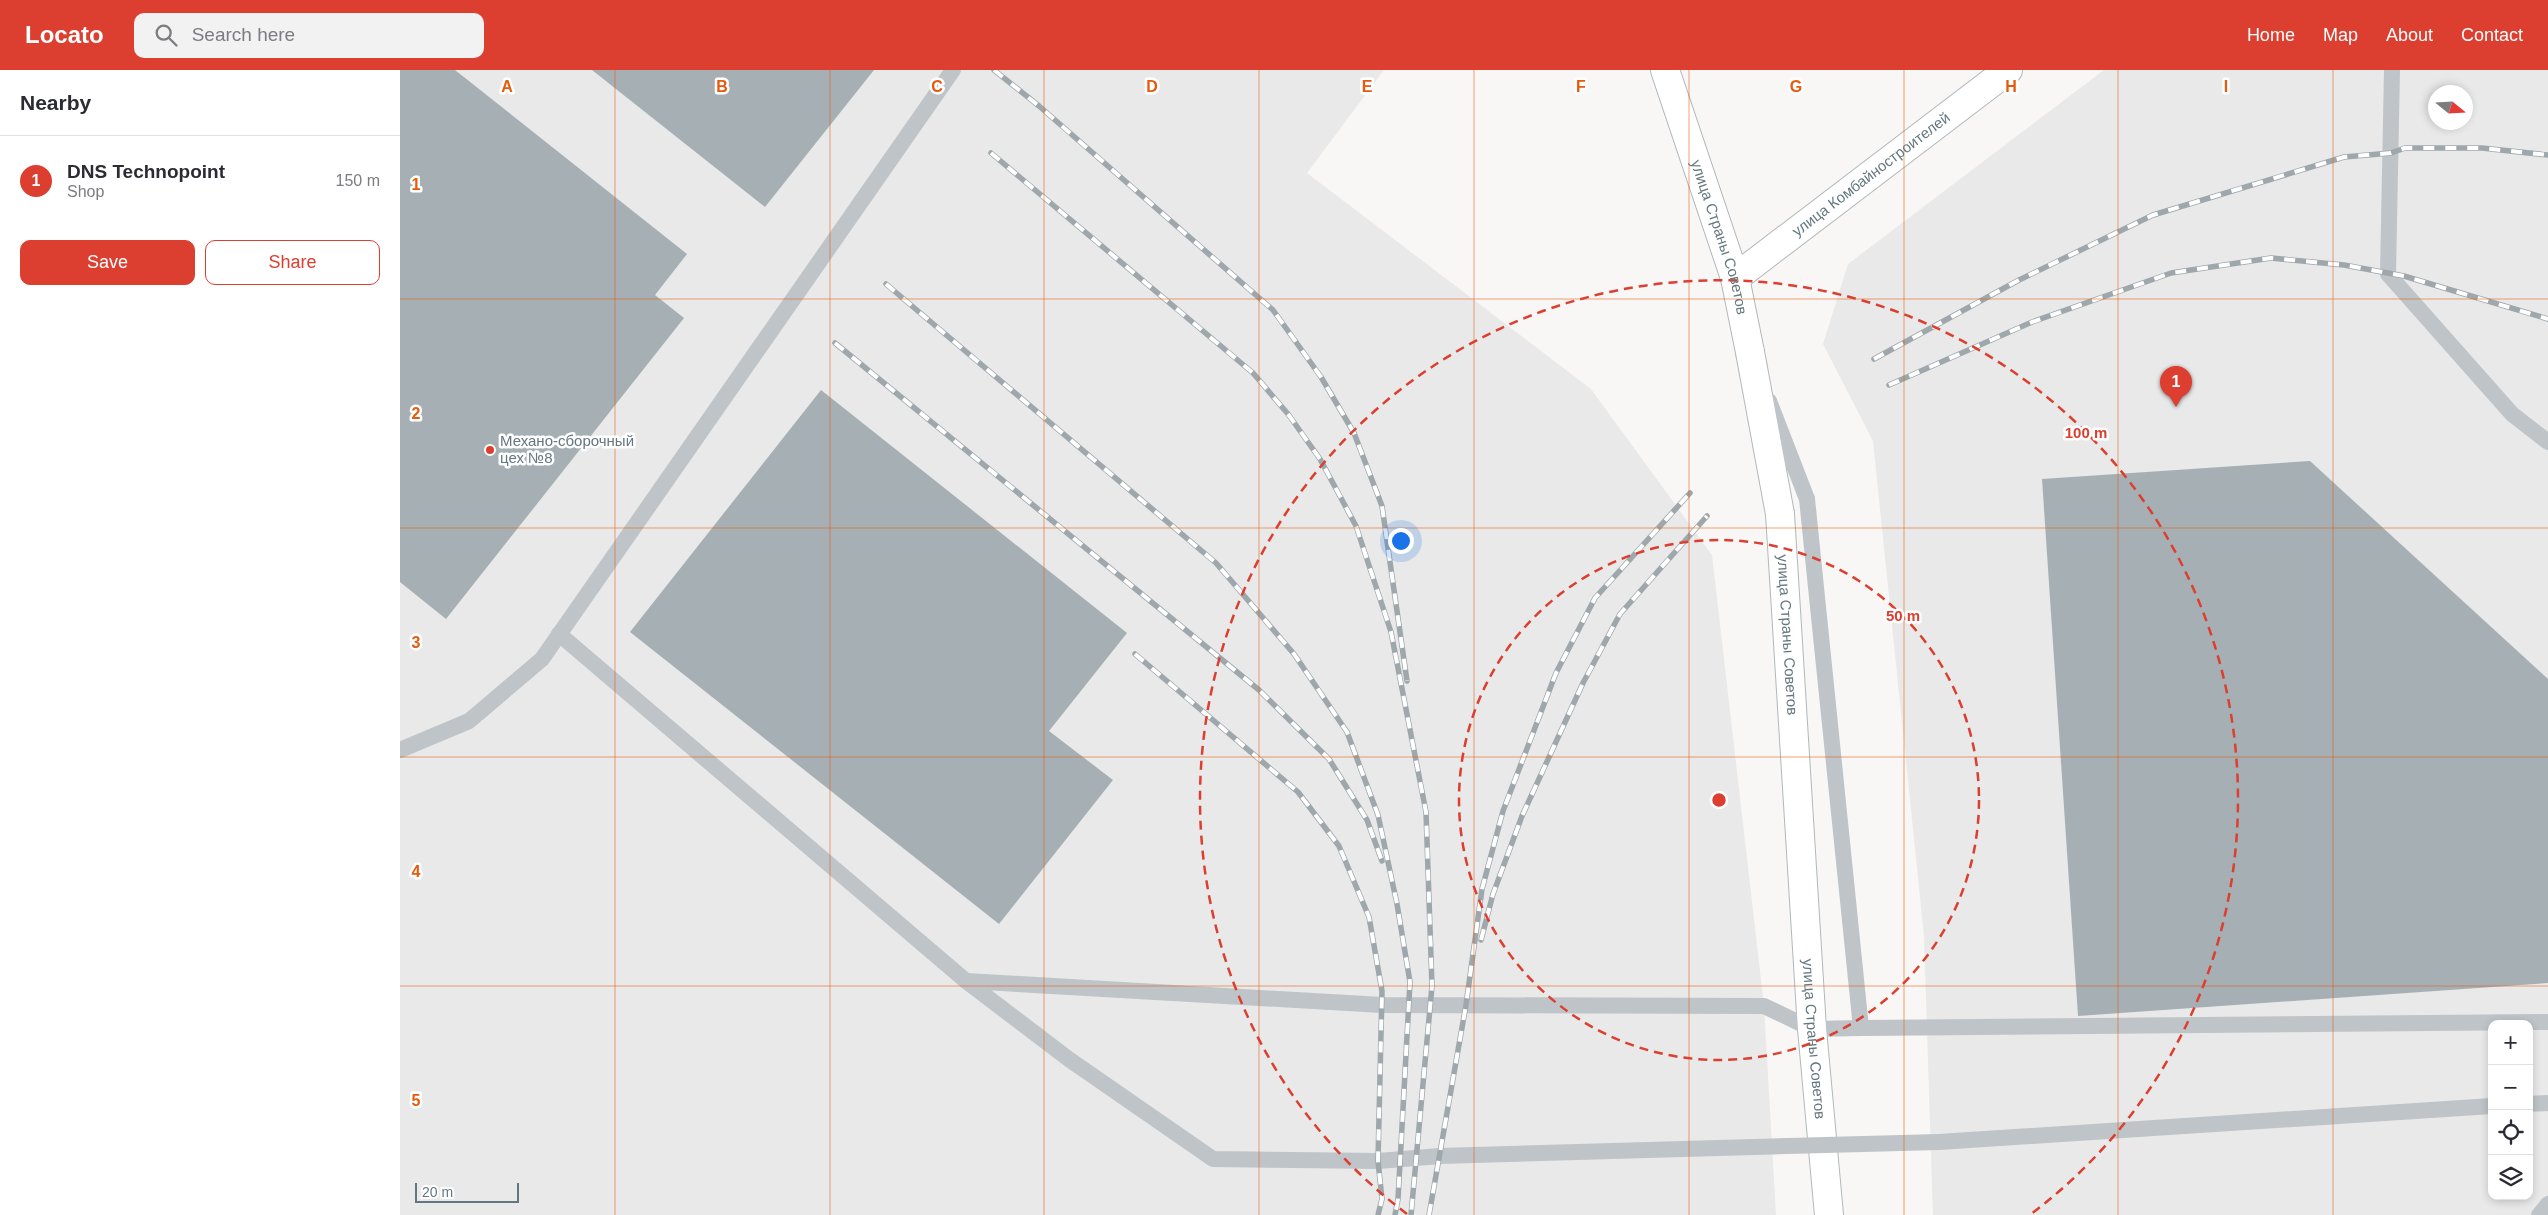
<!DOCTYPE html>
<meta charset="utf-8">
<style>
:root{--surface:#fff;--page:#f2f2f3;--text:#2b2b33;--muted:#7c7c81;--line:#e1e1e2;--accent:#dc3e30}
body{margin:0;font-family:Helvetica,sans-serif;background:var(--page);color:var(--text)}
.controls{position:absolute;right:15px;bottom:15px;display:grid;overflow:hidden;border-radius:10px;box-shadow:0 2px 8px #0003}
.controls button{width:45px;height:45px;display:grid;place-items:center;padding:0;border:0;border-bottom:1px solid var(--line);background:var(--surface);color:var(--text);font:25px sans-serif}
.compass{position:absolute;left:2028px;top:15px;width:45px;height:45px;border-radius:50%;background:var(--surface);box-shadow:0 2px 8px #0003;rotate:108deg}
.scale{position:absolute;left:15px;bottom:12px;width:104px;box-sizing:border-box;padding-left:5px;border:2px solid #64777f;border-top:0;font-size:14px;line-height:18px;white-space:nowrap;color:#64777f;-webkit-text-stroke:4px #fff;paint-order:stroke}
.you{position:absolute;left:1000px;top:470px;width:18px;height:18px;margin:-12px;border:4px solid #fff;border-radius:50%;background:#1a73e8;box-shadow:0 0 0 8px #1a73e833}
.badge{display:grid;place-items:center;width:32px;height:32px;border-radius:50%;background:var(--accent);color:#fff;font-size:16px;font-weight:700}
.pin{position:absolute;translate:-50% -41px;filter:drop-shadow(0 1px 2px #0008)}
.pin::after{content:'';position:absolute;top:26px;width:18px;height:15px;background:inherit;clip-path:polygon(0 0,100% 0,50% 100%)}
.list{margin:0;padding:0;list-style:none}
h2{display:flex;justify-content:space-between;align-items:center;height:65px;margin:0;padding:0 20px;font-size:21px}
h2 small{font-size:16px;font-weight:400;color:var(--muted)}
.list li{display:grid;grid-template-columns:32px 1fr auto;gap:15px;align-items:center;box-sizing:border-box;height:90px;padding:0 20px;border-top:1px solid var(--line)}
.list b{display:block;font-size:19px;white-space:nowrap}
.list p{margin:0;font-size:16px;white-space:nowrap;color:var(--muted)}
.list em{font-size:16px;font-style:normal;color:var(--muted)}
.actions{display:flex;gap:10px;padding:15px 20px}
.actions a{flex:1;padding:11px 0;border:1px solid var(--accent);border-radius:10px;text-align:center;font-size:18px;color:var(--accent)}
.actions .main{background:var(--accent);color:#fff}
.icon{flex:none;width:28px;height:28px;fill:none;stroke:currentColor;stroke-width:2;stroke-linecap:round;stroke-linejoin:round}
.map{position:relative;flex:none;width:2148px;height:1145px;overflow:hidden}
header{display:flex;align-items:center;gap:30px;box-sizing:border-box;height:70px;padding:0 25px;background:var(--accent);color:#fff}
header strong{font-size:24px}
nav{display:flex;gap:28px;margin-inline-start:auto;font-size:18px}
.search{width:350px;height:45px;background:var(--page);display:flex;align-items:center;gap:12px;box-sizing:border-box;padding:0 18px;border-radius:10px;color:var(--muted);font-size:19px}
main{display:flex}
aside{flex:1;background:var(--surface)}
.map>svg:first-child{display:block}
</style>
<header>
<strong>Locato</strong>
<div class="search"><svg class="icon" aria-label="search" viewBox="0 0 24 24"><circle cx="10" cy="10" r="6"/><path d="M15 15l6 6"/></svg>Search here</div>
<nav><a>Home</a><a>Map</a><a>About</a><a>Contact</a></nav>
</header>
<main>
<aside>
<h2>Nearby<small></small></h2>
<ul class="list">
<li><span class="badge">1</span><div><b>DNS Technopoint</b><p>Shop</p></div><em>150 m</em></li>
</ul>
<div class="actions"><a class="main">Save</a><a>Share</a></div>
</aside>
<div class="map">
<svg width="2148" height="1145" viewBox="0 0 2148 1145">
<rect width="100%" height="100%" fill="#f8f7f5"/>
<!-- built -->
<g fill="#e8e9e8" fill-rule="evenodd">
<polygon points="0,0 984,0 907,103 1191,319 1312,485 1364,936 1376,1145 0,1145"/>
<path d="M1704,0H2148V1145H1533L1524,866L1473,371L1423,274L1448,194ZM2036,22H2066V52H2036ZM2092,954H2129V1126H2092Z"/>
</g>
<!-- building -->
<g fill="#a6b0b4">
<polygon points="0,0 55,0 287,184 255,225 284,248 46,549 0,512"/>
<polygon points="192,0 474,0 365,137"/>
<polygon points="421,320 727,563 649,661 713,710 599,854 230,562"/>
<polygon points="1910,391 2148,609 2148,913 1678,946 1642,409"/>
</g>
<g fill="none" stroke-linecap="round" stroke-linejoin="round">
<defs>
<g id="secondary">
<path id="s1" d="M1265,0L1335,208L1350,282"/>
<path id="s2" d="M1335,208L1608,0"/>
<path id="s3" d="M1380,444L1412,959L1429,1145"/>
</g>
</defs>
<!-- secondary casing -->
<use href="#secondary" stroke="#b1b8bb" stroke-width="30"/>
<!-- lane -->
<g stroke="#bec4c7" stroke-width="16">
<polyline points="1992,0 1988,204 2112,344 2148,372"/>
<polyline points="159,564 566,911 670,990 813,1089 978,1091 1040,1086 1354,1077"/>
<polyline points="0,680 69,651 142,589 553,0"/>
<polyline points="566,911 982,935 1364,936 1412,959 1461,958 1407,429"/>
<polyline points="1461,958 2148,952"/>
<polyline points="2129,1034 2148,1033"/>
<polyline points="1539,1072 2092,1036"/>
<polyline points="2139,1145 2148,1134"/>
</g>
<!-- secondary -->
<use href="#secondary" stroke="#fff" stroke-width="28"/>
<defs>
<g id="rail">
<polyline points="594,0 639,36 873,240 921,307 954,363 982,436 1007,611"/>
<polyline points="591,83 853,303 888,344 920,389 956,456 991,562 1026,742 1032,916 1011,1145"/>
<polyline points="486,214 816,493 894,584 947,662 978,745 997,834 1010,912 998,1129 995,1145"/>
<polyline points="435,273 859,620 929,689 967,750 982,791"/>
<polyline points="1474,289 1619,210 1753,145 1944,87 1991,83 2005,78 2082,78 2148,85"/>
<polyline points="1489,315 1632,252 1771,203 1871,188 1944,195 2004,206 2148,249"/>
<polyline points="735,584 898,722 939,776 969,847 982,921 978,1091 982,1129 978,1145"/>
<polyline points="1081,870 1093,824 1122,746 1183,613 1220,544 1307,446"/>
<polyline points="1029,1145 1066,935 1082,819 1103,741 1156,603 1195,528 1290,423"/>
</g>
</defs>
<!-- rail casing -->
<use href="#rail" stroke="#9ea7ab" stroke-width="5.5"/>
<!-- rail -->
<use href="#rail" stroke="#fff" stroke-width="4" stroke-dasharray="11" stroke-linecap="butt"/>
<defs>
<polyline id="secondary-bridge" points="1350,282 1380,444"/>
</defs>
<!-- secondary-bridge casing -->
<use href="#secondary-bridge" stroke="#b1b8bb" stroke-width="30" stroke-linecap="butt"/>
<!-- lane-bridge -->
<g stroke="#bec4c7" stroke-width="16">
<polyline points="1369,331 1407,429"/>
<polyline points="1354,1077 1539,1072"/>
</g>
<!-- secondary-bridge -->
<use href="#secondary-bridge" stroke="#fff" stroke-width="28"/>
</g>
<!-- grid -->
<path fill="none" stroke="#e8590c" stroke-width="1" stroke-opacity="0.55" d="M215,0V1145M430,0V1145M644,0V1145M859,0V1145M1074,0V1145M1289,0V1145M1504,0V1145M1718,0V1145M1933,0V1145M0,229H2148M0,458H2148M0,687H2148M0,916H2148"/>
<!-- distance rings -->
<g fill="none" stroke="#dc3e30" stroke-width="2.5" stroke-dasharray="9 6">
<circle cx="1319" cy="730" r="260"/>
<path d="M1007 1144A519 519 0 1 1 1631 1144"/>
</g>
<!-- markers -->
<circle fill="#dc3e30" stroke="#fff" stroke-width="2" cx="90" cy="380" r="5"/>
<g text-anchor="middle" stroke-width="5" stroke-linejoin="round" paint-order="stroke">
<!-- street labels -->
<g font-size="15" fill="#64777f" stroke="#fff">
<text dy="5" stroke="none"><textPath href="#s2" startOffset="171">улица Комбайностроителей</textPath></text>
<text dy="5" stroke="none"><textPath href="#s1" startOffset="176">улица Страны Советов</textPath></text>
<text dy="5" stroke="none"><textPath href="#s3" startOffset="121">улица Страны Советов</textPath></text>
<text dy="5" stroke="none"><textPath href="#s3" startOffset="526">улица Страны Советов</textPath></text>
</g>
<!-- poi labels -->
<g font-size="15" fill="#64777f" stroke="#fff" text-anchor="start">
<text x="100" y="376">Механо-сборочный<tspan x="100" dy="17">цех №8</tspan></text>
</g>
</g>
<g font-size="16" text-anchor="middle" font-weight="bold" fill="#e8590c" stroke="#fff" stroke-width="5" stroke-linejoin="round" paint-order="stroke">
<text x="107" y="22">A</text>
<text x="322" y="22">B</text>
<text x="537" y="22">C</text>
<text x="752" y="22">D</text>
<text x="967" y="22">E</text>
<text x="1181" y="22">F</text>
<text x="1396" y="22">G</text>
<text x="1611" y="22">H</text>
<text x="1826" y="22">I</text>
<text x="16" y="120">1</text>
<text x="16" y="349">2</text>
<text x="16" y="578">3</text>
<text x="16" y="807">4</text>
<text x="16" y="1036">5</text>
</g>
<circle cx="1319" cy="730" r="8" fill="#dc3e30" stroke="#fff" stroke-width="2.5"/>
<g font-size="15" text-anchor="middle" font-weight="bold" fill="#dc3e30" stroke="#fff" stroke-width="5" stroke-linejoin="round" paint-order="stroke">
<text x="1686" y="368">100 m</text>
<text x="1503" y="551">50 m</text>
</g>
</svg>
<div class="controls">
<button>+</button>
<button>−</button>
<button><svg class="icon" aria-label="locate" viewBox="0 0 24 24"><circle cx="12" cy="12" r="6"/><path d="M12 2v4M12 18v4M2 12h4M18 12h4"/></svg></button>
<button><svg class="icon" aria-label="layers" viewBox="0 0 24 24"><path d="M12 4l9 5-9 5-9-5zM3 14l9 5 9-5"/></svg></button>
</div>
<svg class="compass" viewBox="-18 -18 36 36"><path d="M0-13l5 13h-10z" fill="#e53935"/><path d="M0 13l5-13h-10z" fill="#7c7c81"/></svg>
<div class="scale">20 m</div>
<div class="you"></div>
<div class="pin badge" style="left:1776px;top:337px">1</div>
</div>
</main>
